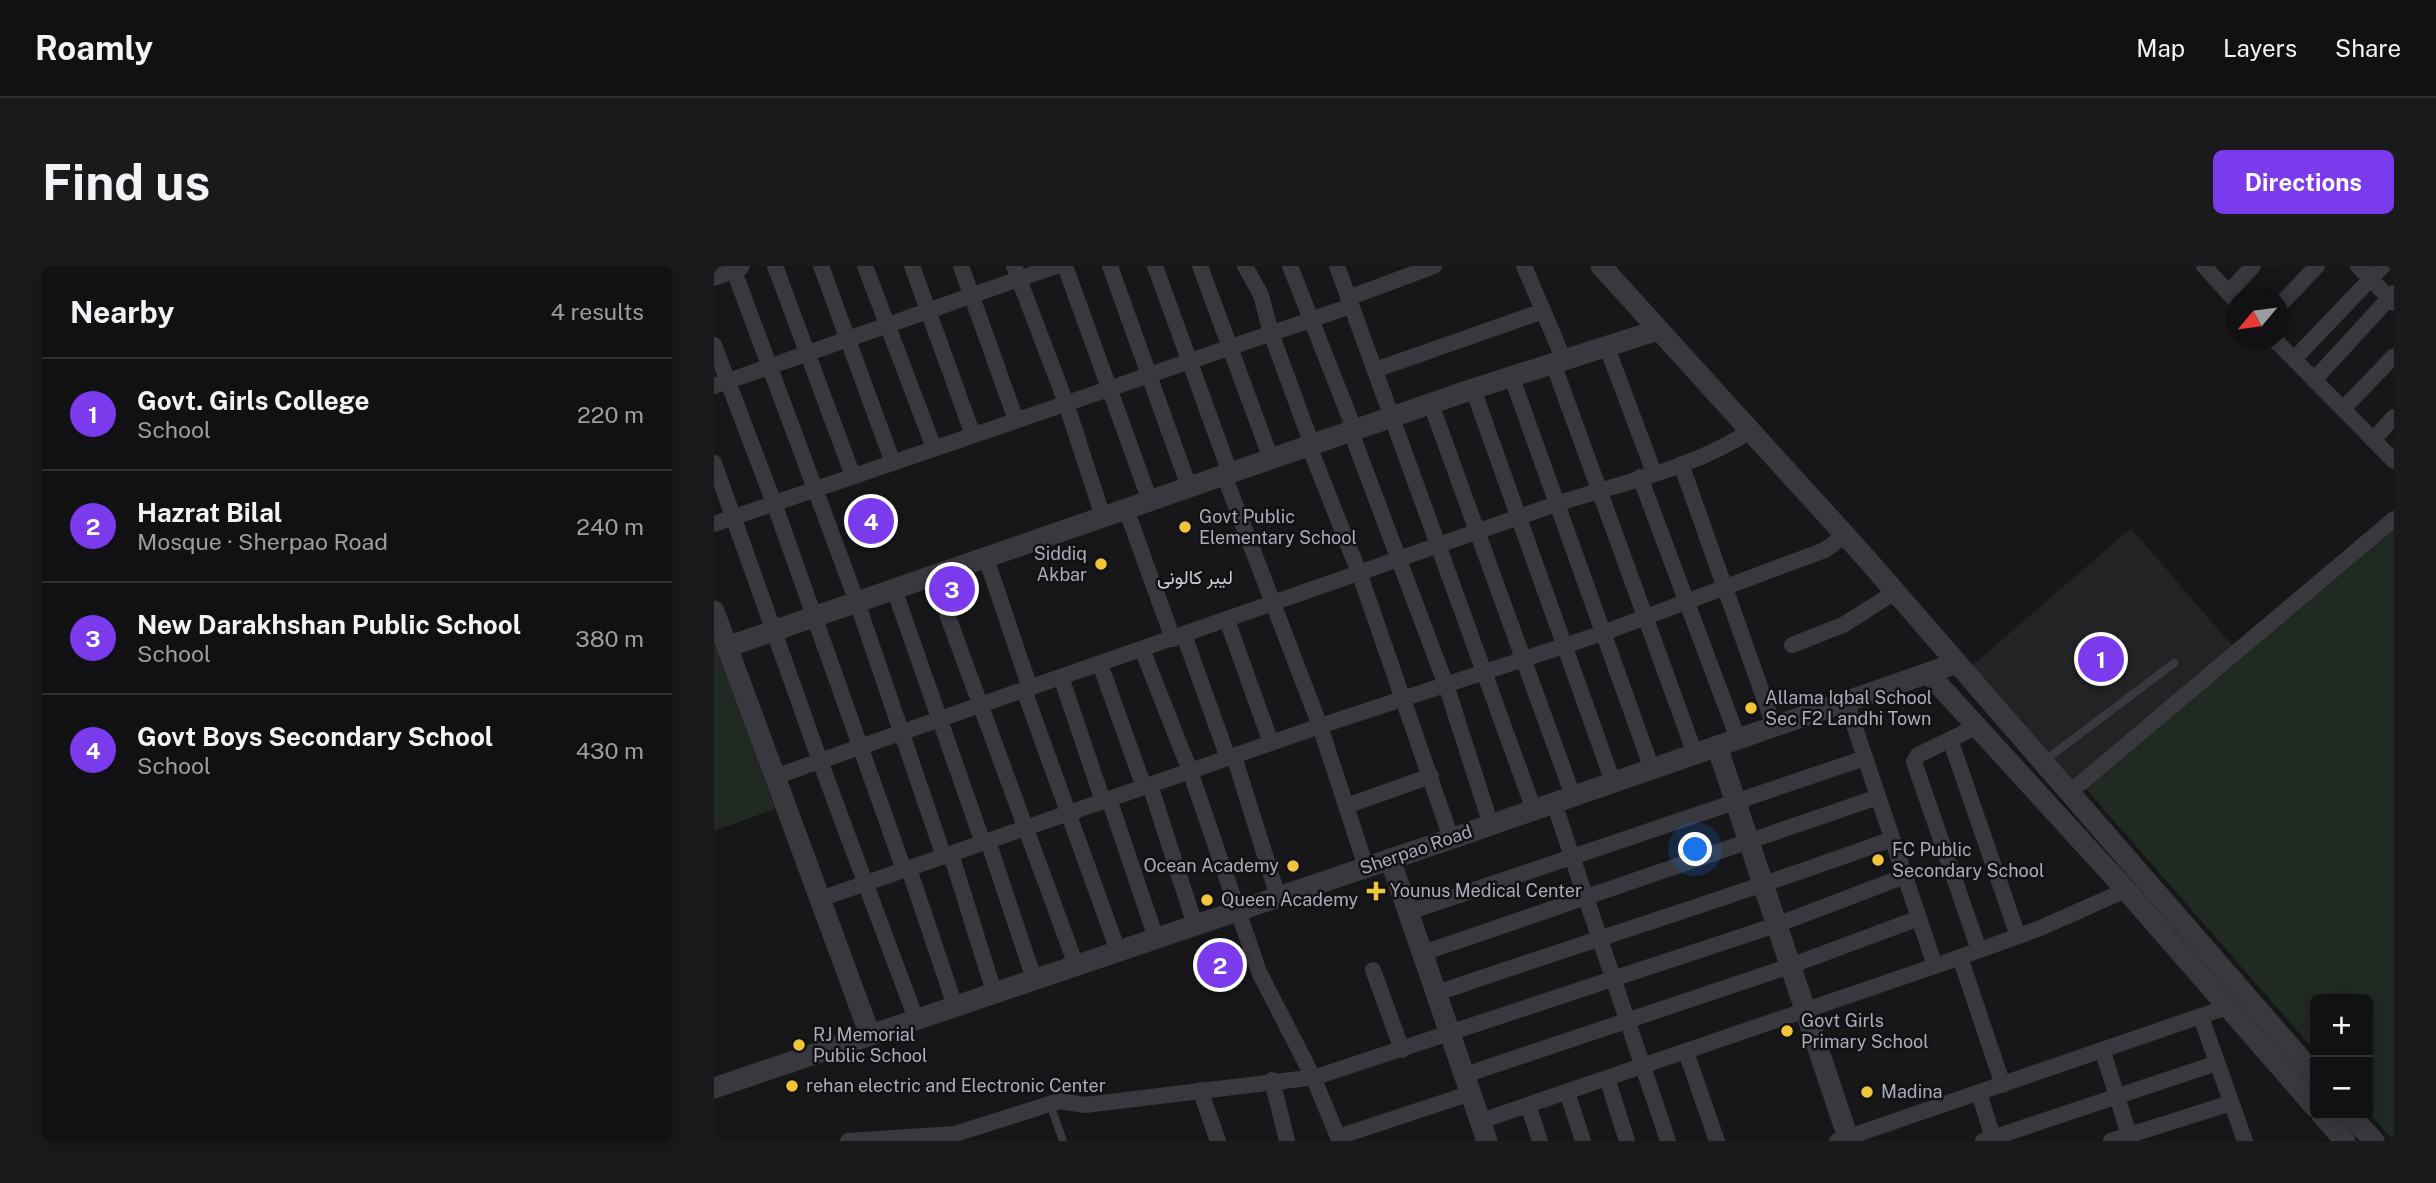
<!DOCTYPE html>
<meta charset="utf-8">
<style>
:root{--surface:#111113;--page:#1a1a1c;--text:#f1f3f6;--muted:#9c9da0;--line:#303133;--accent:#7c3aed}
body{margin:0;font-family:"Public Sans",Vazirmatn,sans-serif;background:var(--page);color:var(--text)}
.controls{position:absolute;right:21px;bottom:21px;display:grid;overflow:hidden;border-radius:10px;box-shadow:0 4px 18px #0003}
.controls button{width:63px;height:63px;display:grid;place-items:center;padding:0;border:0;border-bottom:2px solid var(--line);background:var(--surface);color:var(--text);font:35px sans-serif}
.compass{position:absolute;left:1512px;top:21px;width:63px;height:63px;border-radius:50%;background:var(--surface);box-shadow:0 4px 18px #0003;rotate:241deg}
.you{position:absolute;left:982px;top:584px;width:24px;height:24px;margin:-18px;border:5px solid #fff;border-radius:50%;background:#1a73e8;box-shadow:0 0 0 10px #1a73e833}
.badge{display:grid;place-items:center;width:46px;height:46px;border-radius:50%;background:var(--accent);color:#fff;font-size:23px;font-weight:700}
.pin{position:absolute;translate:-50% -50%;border:4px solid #fff;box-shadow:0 2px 7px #0006}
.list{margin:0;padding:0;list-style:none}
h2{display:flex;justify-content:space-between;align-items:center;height:91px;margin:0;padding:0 28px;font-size:30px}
h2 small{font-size:23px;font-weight:400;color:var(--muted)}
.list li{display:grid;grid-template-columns:46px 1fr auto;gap:21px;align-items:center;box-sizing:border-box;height:112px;padding:0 28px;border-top:2px solid var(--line)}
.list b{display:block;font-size:26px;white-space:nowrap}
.list p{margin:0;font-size:23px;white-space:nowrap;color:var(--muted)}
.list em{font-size:23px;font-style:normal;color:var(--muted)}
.map{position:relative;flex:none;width:1680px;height:875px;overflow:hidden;border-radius:10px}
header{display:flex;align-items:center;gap:42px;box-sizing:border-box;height:98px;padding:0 35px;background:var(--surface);border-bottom:2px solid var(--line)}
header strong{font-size:33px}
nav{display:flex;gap:38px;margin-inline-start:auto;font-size:24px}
.intro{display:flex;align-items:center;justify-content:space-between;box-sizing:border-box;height:168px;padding:0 42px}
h1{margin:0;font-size:49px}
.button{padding:18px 32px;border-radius:10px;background:var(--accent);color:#fff;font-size:24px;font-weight:700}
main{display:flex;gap:42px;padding:0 42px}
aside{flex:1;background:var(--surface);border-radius:10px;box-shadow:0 4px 18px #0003}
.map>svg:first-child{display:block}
</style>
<header>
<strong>Roamly</strong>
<nav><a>Map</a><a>Layers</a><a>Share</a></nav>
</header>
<div class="intro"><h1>Find us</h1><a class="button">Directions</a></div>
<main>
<aside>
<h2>Nearby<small>4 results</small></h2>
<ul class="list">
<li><span class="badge">1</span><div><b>Govt. Girls College</b><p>School</p></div><em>220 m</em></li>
<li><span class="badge">2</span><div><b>Hazrat Bilal</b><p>Mosque · Sherpao Road</p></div><em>240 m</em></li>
<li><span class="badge">3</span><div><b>New Darakhshan Public School</b><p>School</p></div><em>380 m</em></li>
<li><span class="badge">4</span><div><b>Govt Boys Secondary School</b><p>School</p></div><em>430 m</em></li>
</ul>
</aside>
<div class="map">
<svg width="1680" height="875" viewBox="0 0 1680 875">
<rect width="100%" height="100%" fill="#171719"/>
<!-- built -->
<polygon fill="#232326" points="1417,262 1520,382 1357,521 1254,403"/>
<!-- green -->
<g fill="#212923">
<polygon points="1680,264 1680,875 1654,846 1654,733 1601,733 1601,785 1372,523"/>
<polygon points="0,375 61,543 0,565"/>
</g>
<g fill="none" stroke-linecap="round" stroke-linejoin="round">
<!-- service -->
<g stroke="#38383e" stroke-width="8">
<polyline points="1330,495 1460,397"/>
<polyline points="336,838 349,875"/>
</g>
<!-- minor -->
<g stroke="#38383e" stroke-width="16">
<polyline points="61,0 139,210"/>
<polyline points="107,0 179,197"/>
<polyline points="151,0 220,182"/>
<polyline points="198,0 259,169"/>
<polyline points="247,0 302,154"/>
<polyline points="300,0 352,137 389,251"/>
<polyline points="351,0 436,235"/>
<polyline points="396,0 475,221"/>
<polyline points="441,0 516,207"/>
<polyline points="486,0 557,193"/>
<polyline points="531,0 547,29 557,67 598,179"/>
<polyline points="576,0 641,165"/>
<polyline points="623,0 820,544"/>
<polyline points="810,0 850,94"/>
<polyline points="1490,0 1522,35"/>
<polyline points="1644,0 1680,37"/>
<polyline points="19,2 143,336 230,591"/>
<polyline points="1514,27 1539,0"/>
<polyline points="634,32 720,0"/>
<polyline points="1564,41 1603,0"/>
<polyline points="1561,74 1680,195"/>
<polyline points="0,79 60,237 190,604"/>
<polyline points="892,79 940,207"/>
<polyline points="1580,93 1669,0"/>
<polyline points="839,97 981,488"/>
<polyline points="661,104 829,45"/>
<polyline points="798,112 938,503"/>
<polyline points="1600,114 1680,27"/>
<polyline points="0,120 342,0"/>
<polyline points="759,123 899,516"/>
<polyline points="717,138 859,530"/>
<polyline points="1629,143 1680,90"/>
<polyline points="637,166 732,419 777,559"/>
<polyline points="1659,174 1680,151"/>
<polyline points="595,180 646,309 737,572"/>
<polyline points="0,197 106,495 202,753"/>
<polyline points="967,198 1060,460"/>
<polyline points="510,209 606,460 652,601"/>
<polyline points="926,211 1024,473"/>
<polyline points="412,243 459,373"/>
<polyline points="0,258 637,40"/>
<polyline points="272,292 316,422"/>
<polyline points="219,310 362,699"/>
<polyline points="180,323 269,577"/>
<polyline points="513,354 557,477"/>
<polyline points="470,369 514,492"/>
<polyline points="1078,379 1129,359 1181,326"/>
<polyline points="428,383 476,505 545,706 599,811 624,871 757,827"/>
<polyline points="386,398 430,521"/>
<polyline points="347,411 389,535"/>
<polyline points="310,424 404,685"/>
<polyline points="1132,435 1221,700"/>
<polyline points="1264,460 1204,489 1200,496 1265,684"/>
<polyline points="1237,476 1304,670"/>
<polyline points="520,490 564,631"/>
<path d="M60,511L845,237C908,217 980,202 1036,165"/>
<polyline points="436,519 481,659"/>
<polyline points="1354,528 1680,253"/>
<polyline points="395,533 442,672"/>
<polyline points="840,537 954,875"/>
<polyline points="632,540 717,510"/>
<polyline points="274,575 320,713"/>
<polyline points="237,588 280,726"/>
<polyline points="195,603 241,740"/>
<polyline points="106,633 606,460 889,367 1111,284 1131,269"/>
<polyline points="695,646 1151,492"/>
<polyline points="709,687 1164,531"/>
<polyline points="1246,691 1289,819"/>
<polyline points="659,704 688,784"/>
<path d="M723,727C874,675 1028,628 1178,573"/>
<polyline points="1487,751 1531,875"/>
<polyline points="972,786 1003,875"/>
<polyline points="1389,786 1417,875"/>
<polyline points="751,809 1076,700 1205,652"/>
<polyline points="893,812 913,875"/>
<polyline points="558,814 573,875"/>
<polyline points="486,824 504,875"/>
<polyline points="853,826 869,875"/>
<polyline points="1265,827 1280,875"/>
<polyline points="814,839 826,875"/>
<polyline points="767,855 1221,700 1324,663 1412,624"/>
<polyline points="134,875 241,868 345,835 371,839 602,811 1062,659 1191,610"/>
<polyline points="1123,875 1513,741"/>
<polyline points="1269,875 1503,797"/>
<polyline points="1397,875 1517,837"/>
</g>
<!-- tertiary -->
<g stroke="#38383e" stroke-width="21">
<polyline points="887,0 1151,291 1601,809"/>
<polyline points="0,9 25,0"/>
<polyline points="0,345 156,769"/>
<polyline points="13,381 759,123 944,64"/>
<polyline points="1214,407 1412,624 1601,841"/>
<polyline points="1003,480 1135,875"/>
<polyline points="676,593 773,875"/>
<polyline points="0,822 742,571 1243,397"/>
<polyline points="1608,849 1631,875"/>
<polyline points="1636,849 1660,875"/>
</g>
</g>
<!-- markers -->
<g fill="#f0c638" stroke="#121214" stroke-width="2.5">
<circle cx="471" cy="261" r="7"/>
<circle cx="387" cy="298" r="7"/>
<circle cx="1037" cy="442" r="7"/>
<circle cx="1164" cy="594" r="7"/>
<circle cx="579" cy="600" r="7"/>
<path d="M658.5 614.5h7v7h7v7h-7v7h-7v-7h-7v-7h7z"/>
<circle cx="493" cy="634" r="7"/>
<circle cx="1073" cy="765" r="7"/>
<circle cx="85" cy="779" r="7"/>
<circle cx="78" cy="820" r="7"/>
<circle cx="1153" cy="826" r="7"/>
</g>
<g text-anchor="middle" stroke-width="5" stroke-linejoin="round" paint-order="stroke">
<!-- poi labels -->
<g font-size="18" fill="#a9acb9" stroke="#121214" text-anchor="start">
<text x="485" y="257">Govt Public<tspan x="485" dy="21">Elementary School</tspan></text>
<text x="373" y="294" text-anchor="end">Siddiq<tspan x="373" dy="21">Akbar</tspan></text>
<text x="1051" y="438">Allama Iqbal School<tspan x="1051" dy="21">Sec F2 Landhi Town</tspan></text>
<text x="1178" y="590">FC Public<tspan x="1178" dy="21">Secondary School</tspan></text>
<text x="565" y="606" text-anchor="end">Ocean Academy</text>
<text x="676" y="631">Younus Medical Center</text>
<text x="507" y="640">Queen Academy</text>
<text x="1087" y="761">Govt Girls<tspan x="1087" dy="21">Primary School</tspan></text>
<text x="99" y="775">RJ Memorial<tspan x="99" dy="21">Public School</tspan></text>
<text x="92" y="826">rehan electric and Electronic Center</text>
<text x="1167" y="832">Madina</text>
</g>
<!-- street labels -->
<g font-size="18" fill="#a9acb9" stroke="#121214">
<text transform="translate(702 584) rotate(-19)" y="6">Sherpao Road</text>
</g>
<!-- neighbourhood labels -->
<g font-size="19" fill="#caccd5" stroke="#121214">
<text x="481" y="318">لیبر کالونی</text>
</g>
</g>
</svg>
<div class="controls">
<button>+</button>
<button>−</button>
</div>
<svg class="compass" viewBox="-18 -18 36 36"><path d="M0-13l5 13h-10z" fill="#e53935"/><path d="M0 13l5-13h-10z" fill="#9c9da0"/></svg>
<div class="you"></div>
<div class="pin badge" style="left:1387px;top:393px">1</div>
<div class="pin badge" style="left:506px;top:699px">2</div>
<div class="pin badge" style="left:238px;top:323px">3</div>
<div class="pin badge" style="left:157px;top:255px">4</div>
</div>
</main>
